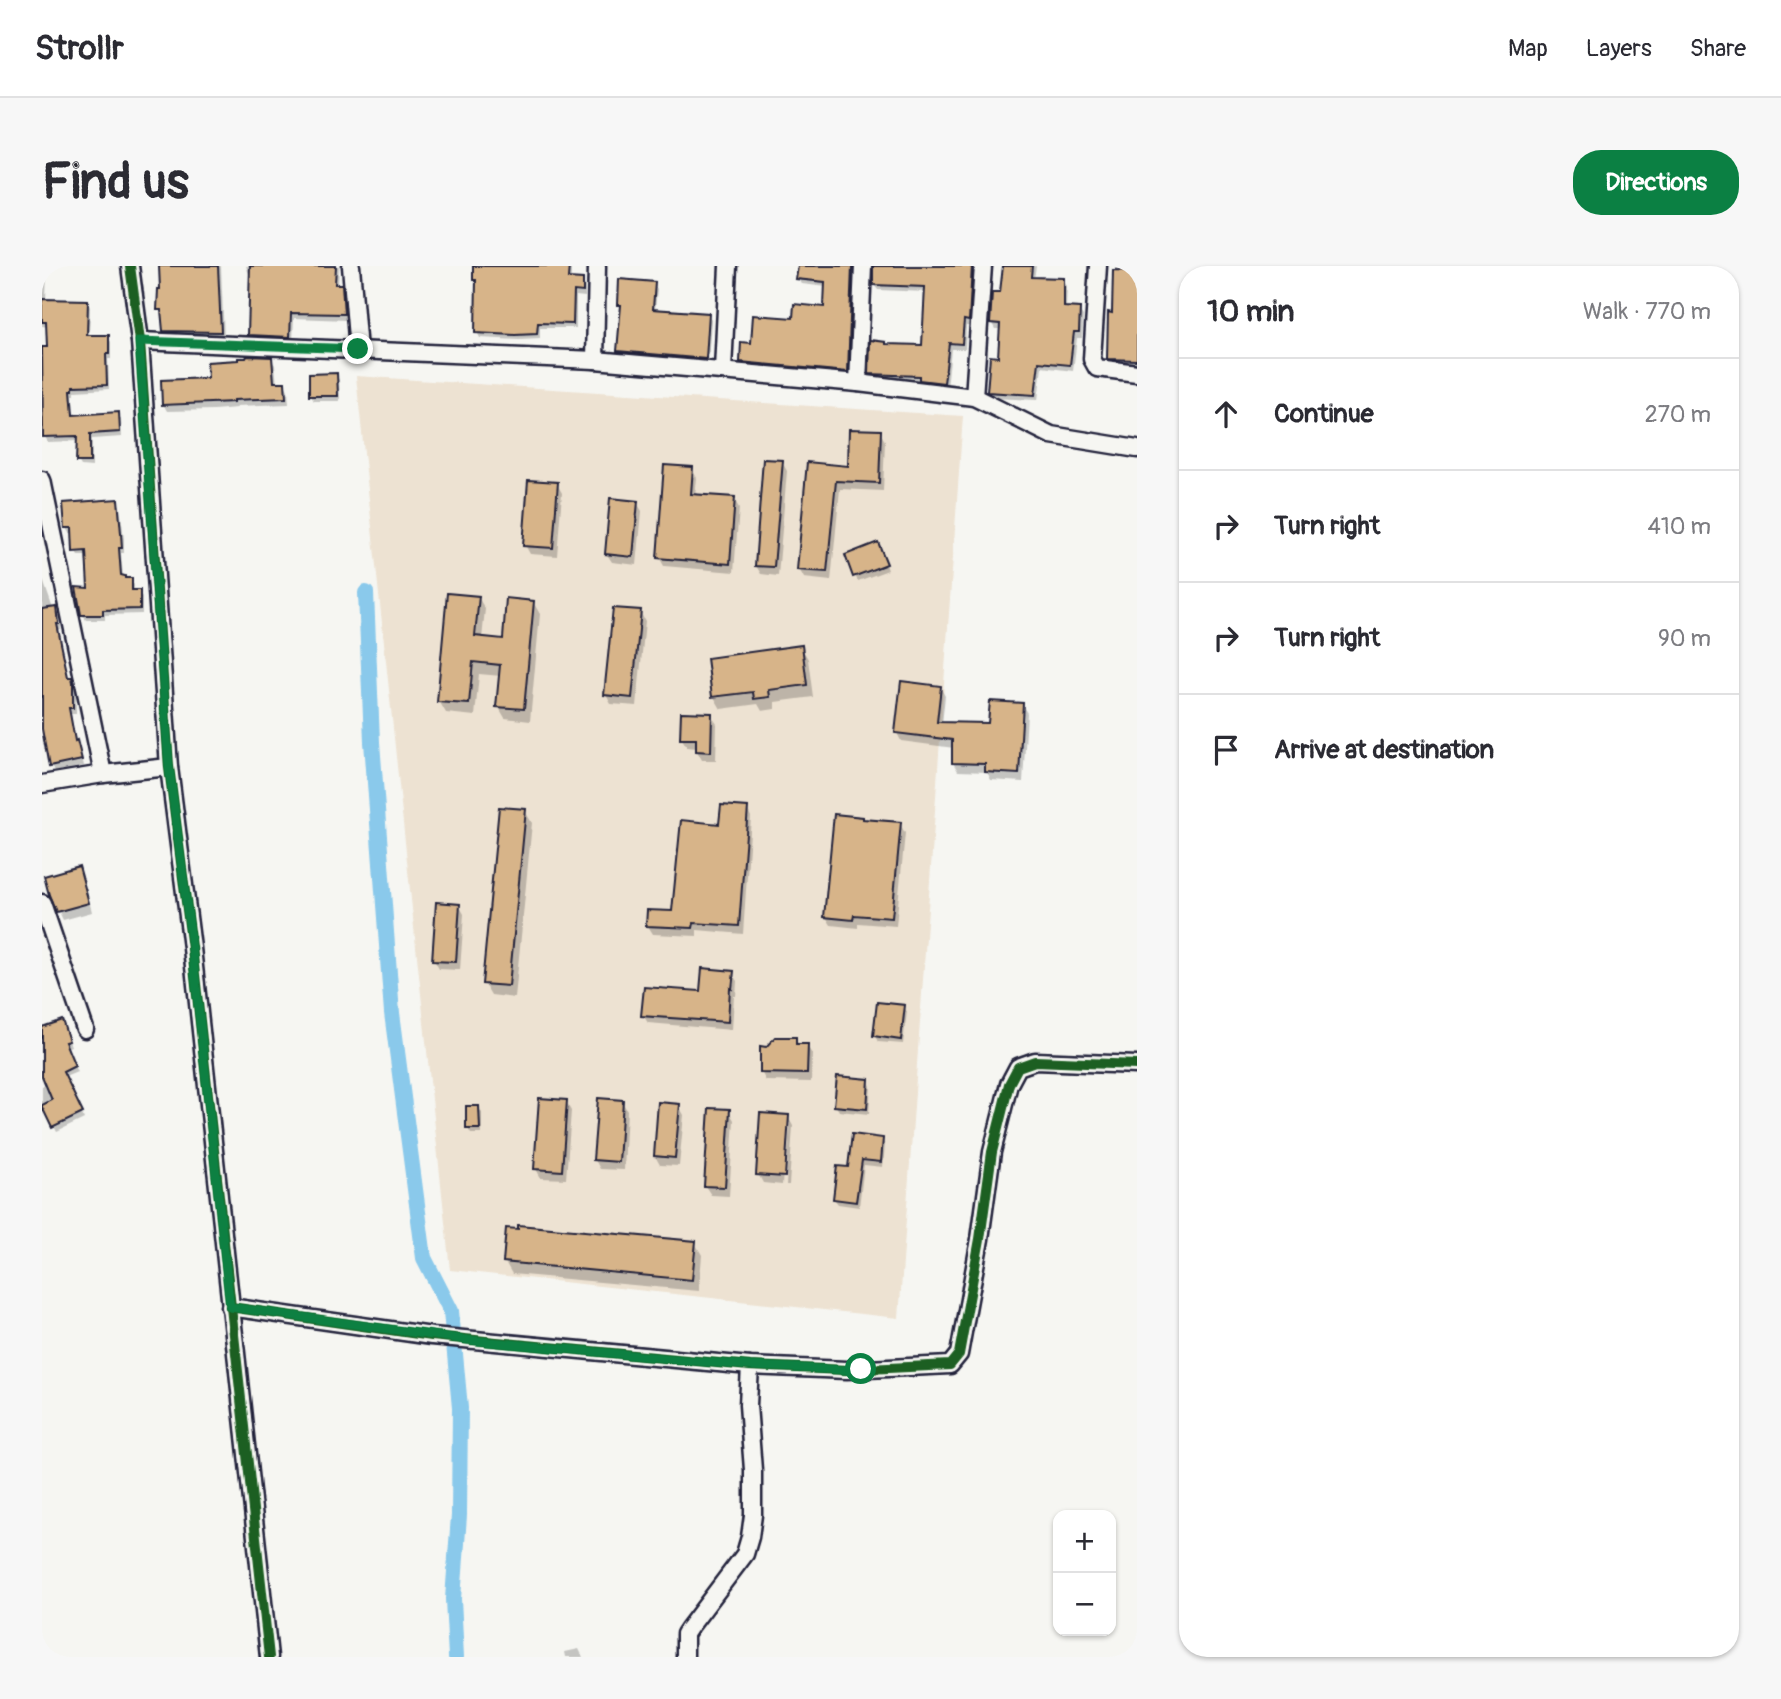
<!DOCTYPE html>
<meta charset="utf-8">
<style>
:root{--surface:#fff;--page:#f7f7f7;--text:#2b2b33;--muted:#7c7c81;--line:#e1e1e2;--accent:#0b8043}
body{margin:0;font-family:Pangolin,sans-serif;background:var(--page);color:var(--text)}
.controls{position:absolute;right:21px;bottom:21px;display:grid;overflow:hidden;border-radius:14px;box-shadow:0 2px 5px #0004}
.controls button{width:63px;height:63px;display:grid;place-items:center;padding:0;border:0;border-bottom:2px solid var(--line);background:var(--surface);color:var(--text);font:35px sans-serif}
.stop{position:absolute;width:21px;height:21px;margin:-16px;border:5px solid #0b8043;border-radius:50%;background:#fff}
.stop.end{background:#0b8043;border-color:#fff;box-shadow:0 2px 7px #0008}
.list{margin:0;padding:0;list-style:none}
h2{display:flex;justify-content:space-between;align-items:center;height:91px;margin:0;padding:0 28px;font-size:30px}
h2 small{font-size:23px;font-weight:400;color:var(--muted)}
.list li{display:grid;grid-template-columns:46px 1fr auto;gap:21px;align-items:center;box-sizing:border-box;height:112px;padding:0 28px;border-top:2px solid var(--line)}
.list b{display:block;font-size:26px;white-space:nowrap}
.list em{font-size:23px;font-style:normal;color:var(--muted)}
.icon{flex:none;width:38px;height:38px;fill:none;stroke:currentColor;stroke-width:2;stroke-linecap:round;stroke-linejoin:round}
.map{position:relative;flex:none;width:1095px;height:1391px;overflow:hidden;border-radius:28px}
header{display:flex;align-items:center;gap:42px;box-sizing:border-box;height:98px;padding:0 35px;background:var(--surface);border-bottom:2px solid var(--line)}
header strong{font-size:33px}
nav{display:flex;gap:38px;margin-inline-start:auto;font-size:24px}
.intro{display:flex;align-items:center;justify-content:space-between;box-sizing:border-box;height:168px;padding:0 42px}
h1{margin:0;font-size:49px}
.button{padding:18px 32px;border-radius:28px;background:var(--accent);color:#fff;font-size:24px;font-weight:700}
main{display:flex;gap:42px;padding:0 42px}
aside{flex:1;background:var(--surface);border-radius:28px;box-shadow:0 2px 5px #0004}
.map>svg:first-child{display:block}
</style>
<header>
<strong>Strollr</strong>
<nav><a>Map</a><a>Layers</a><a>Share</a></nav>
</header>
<div class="intro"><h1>Find us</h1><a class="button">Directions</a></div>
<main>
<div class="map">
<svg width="1095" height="1391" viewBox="0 0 1095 1391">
<rect width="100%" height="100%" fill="#f6f6f2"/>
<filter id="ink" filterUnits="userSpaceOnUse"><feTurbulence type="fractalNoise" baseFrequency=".0143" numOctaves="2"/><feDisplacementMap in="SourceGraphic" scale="14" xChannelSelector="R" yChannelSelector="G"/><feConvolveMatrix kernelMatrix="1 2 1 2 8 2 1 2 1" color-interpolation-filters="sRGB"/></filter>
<g filter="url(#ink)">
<!-- built -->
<polygon fill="#ede2d2" points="314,110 921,150 857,1052 408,1004"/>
<!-- shadow -->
<g fill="#0003">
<polygon points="0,0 4,0 5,6 4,35 45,36 48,41 47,71 66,71 69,76 69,93 66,93 67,123 33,125 33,129 31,129 32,151 76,148 79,154 80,171 50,173 50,201 39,200 36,195 36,175 6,176 3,171 3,156 0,156 0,83 6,83 6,61 0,60"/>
<polygon points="119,0 179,0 182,72 126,71 122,65 120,49 117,43 120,25"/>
<polygon points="204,0 297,0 296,20 299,20 303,26 304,54 252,52 251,76 211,75 207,69 209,8 207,8"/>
<polygon points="432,0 529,0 529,14 540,15 543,20 543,31 534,30 534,62 498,62 498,73 477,74 438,72 435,66 435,19 432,14"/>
<polygon points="757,0 813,0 808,111 703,102 700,96 711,79 753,53 784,43 785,21 760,18 756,13"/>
<polygon points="833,0 916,0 929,2 933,8 929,60 924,60 923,83 909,83 905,122 882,119 880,116 832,113 829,107 845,79 882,81 885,26 836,24 832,19"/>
<polygon points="963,0 994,0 992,13 1021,14 1025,20 1024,43 1037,44 1041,50 1040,72 1035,72 1031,105 1000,101 996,134 951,132 947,125 958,93 960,63 953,63 949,56 960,28"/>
<polygon points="1073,0 1095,0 1095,100 1071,99 1067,92 1072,48"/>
<polygon points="611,17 615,23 613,45 666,49 669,54 666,98 580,91 577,85 580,43 578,38"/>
<polygon points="229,93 233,99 235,118 242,117 246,124 247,138 194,140 195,142 172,144 125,145 121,138 168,114 197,96"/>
<polygon points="294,109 297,114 298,135 272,135 269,130"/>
<polygon points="838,166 843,175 841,225 798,223 789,315 762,312 757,303 767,198 807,202"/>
<polygon points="740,196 745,205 736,310 719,308 714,300"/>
<polygon points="650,203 655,212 653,230 692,233 697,242 692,306 622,300 617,291"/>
<polygon points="515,218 520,227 515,290 488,288 483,279"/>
<polygon points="75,234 78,240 82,273 82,287 79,287 81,311 84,314 89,314 92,319 92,326 97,325 100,331 100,348 63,349 63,354 44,354 40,348 48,323 46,290 36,290 33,285 32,267 28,267 25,262"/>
<polygon points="595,237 600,245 595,299 570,296 564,287"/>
<polygon points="839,284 846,304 816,315 813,310"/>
<polygon points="0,311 11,343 14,343 18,349 19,364 17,364 27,413 29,413 34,423 34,448 29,448 34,476 38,482 42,500 12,506 9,500 0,454"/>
<polygon points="436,331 443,343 440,373 462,375 491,336 498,348 488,455 463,452 456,440 459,410 437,408 433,450 404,447 397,435"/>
<polygon points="598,346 603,355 595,440 569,438 564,429"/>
<polygon points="759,381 766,393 771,431 733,436 733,443 720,445 716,438 679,443 672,431"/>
<polygon points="898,421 903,430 900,458 948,459 980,439 985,447 981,516 949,514 945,506 916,505 911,497 912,482 859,475 855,467"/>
<polygon points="669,449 675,458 674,494 660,494 655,485 655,482 645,481 640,473"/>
<polygon points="705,542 709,551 701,668 655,664 655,670 611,668 606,660 631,646 679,560"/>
<polygon points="483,545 490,557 473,732 449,729 442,717"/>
<polygon points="821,555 858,558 863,567 854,660 816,657 816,662 789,659 784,651"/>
<polygon points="36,602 41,611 50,646 21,654 9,629"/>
<polygon points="417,639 422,648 418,704 397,703 392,694"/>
<polygon points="690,707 695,715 694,730 692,730 690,764 606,757 601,749 660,727"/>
<polygon points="862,741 865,746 861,778 836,776 833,770"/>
<polygon points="22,762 29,780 24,782 35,806 23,811 42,853 15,866 4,845 0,846 0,820 5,818 0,806 0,763"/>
<polygon points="753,773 758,780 765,780 770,788 769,816 724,815 719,806"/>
<polygon points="826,814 829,820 827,848 797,845 794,840"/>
<polygon points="524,836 529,845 524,913 499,912 494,903"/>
<polygon points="580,836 585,844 582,904 558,903 553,894"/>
<polygon points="637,840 642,849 637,900 618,899 613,890"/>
<polygon points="436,841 440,847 440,868 429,868 426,863"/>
<polygon points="687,845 692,854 687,930 669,929 663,920"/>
<polygon points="746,851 751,860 747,919 744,919 748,857 745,857 740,919 721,917 716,908"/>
<polygon points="840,874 843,879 841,901 822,899 817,941 796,938 792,933 808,903"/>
<polygon points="653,977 660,989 657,1025 470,1008 463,996"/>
<polygon points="537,1383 541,1391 524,1391 523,1386"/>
</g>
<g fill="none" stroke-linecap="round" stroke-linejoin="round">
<!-- canal -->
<polyline stroke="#8ac9eb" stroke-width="16" points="324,327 330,476 350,747 382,992 409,1045 418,1142 417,1249 411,1333 414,1391"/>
</g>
<!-- building -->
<g fill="#d7b489" stroke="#22223b" stroke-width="2">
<polygon points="117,0 176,0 179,66 121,65 119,44 115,44 116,23 118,23"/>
<polygon points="208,0 294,0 293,18 300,18 302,48 249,47 248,71 206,69"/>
<polygon points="431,0 527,0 526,12 541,13 541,26 532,25 531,58 496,57 495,68 473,69 433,67 434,14 431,14"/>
<polygon points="756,0 810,0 806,106 698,96 699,76 709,77 711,49 751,52 752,38 782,41 783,16 754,13"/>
<polygon points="831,0 930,0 927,55 922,54 920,78 907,77 902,117 877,114 877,110 827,108 828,74 844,76 844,78 880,79 883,21 831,19"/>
<polygon points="961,0 990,0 989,11 1022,12 1022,41 1038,42 1037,66 1032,66 1028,99 997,96 993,129 945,126 948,90 956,91 958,58 948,57 950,26 958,26"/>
<polygon points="1071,4 1095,5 1095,94 1065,93 1066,46 1070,47"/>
<polygon points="577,13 613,16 611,43 667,47 664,93 575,85 579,39 576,39"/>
<polygon points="0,33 46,34 45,69 67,69 67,88 64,88 65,119 31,120 31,124 29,124 31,149 77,146 78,166 48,168 48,196 34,196 35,170 1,171 0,81 5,81 4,56 0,56"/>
<polygon points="205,90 230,91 232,116 243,116 244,132 192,134 192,136 120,139 119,114 166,112 165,96 196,94 196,92 204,92"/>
<polygon points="295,107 296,130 267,130 267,108"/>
<polygon points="807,163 839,164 837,217 794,215 785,306 755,304 765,196 806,200"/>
<polygon points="721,193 741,194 732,301 713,300"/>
<polygon points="622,199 651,201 649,228 693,231 688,298 615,292"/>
<polygon points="486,214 516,216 511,282 481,280"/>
<polygon points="568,232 596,235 591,291 563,288"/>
<polygon points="76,233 79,267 80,282 77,282 79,309 83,310 83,312 90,312 90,324 98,324 98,343 61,344 61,349 39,349 34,321 46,322 44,285 31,286 30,262 23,262 21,237"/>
<polygon points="836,276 845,298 811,311 803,289"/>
<polygon points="405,327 437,330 433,370 461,373 464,332 492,335 482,443 454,441 458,399 431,396 427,438 395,436"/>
<polygon points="15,341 17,358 15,358 26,411 30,411 31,416 31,442 27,442 33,475 35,474 40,494 7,501 0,463 0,343"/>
<polygon points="571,342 599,344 590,432 562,429"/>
<polygon points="760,379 765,419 727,424 728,431 712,433 711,426 670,431 665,392"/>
<polygon points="859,415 899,420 895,456 946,457 948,435 981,437 977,508 943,506 943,498 910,497 910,474 853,467"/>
<polygon points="639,446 670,447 669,486 654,485 654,473 638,473"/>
<polygon points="679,539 706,541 697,660 652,657 651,662 604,660 605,644 630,645 639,554 677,558"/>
<polygon points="457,541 484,543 467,720 440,718"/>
<polygon points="792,548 821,551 821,553 859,556 850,652 812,649 811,654 782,651"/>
<polygon points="37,600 47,637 14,646 7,629 2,610"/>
<polygon points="394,636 418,638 414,696 390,695"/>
<polygon points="660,702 692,705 690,723 688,722 686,756 599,750 602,721 658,725"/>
<polygon points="835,736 863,739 859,774 831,770"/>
<polygon points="20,754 27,775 23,776 33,800 21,806 41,847 10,862 0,841 0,839 10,834 0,810 0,761"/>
<polygon points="733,771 754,771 754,778 766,778 765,808 718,807 718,780 724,781"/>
<polygon points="795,810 827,813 825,843 792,840"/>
<polygon points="497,832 525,834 520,905 492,903"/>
<polygon points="556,832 581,834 577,896 551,894"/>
<polygon points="616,836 638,838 633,892 612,890"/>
<polygon points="424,840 437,840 438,863 424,863"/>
<polygon points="667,842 688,843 683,921 662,920"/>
<polygon points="718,847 747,849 743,911 714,909"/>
<polygon points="810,868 841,872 839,896 820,894 814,936 791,933 795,900 806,901"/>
<polygon points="476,959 654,975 650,1014 461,996 464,962 476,963"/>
</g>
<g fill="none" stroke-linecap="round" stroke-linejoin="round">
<defs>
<g id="street">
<polyline points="88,0 98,75 127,501 150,682 227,1391"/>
<polyline points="309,0 316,84"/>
<polyline points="1056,0 1050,93 1055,102 1095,107"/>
<polyline points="98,75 553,94 816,117 932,131 1009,169 1095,183"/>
<polyline points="553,94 555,0"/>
<polyline points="681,104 686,0"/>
<polyline points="816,117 821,0"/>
<polyline points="932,131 941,0"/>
<polyline points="0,214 61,508"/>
<polyline points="0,518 61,508 127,501"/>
<polyline points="0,637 43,763"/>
<polyline points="188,1041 390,1070 708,1100 805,1104 908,1099 917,1088 938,973 950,886 967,818 976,801 993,795 1095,799"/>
<polyline points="643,1391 643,1368 647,1362 703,1288 708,1271 711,1249 711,1204 706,1139 708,1100"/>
</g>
</defs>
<!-- street casing -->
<use href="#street" stroke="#22223b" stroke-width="21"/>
<!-- street -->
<use href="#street" stroke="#f6f6f2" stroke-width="16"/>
<defs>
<g id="cycleway">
<polyline points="88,0 98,75 127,501 150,682 227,1391"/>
<polyline points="188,1041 390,1070 708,1100 805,1104 908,1099 917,1088 938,973 950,886 967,818 976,801 993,795 1095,799"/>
</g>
</defs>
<!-- cycleway casing -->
<use href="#cycleway" stroke="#f6f6f2" stroke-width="15"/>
<!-- cycleway -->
<use href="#cycleway" stroke="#1b5e20" stroke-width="10"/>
</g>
</g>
<g fill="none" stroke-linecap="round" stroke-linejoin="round" filter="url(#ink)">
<!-- route -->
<polyline stroke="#0b8043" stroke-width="9" points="316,83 97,75 127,501 150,682 188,1041 426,1074 708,1100 805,1104 819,1103"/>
</g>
</svg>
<div class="controls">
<button>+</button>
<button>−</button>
</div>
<div class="stop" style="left:819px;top:1103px"></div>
<div class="stop end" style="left:316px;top:83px"></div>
</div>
<aside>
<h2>10 min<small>Walk · 770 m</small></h2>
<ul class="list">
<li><svg class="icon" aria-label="ahead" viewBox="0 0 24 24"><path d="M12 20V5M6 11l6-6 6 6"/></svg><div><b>Continue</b></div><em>270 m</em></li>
<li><svg class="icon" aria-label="right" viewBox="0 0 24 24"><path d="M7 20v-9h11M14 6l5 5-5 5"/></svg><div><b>Turn right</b></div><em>410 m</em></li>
<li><svg class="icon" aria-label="right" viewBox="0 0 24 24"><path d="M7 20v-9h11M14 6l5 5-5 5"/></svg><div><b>Turn right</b></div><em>90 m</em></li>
<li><svg class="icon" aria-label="arrive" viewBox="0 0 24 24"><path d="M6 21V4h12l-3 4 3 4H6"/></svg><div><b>Arrive at destination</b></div></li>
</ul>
</aside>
</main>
